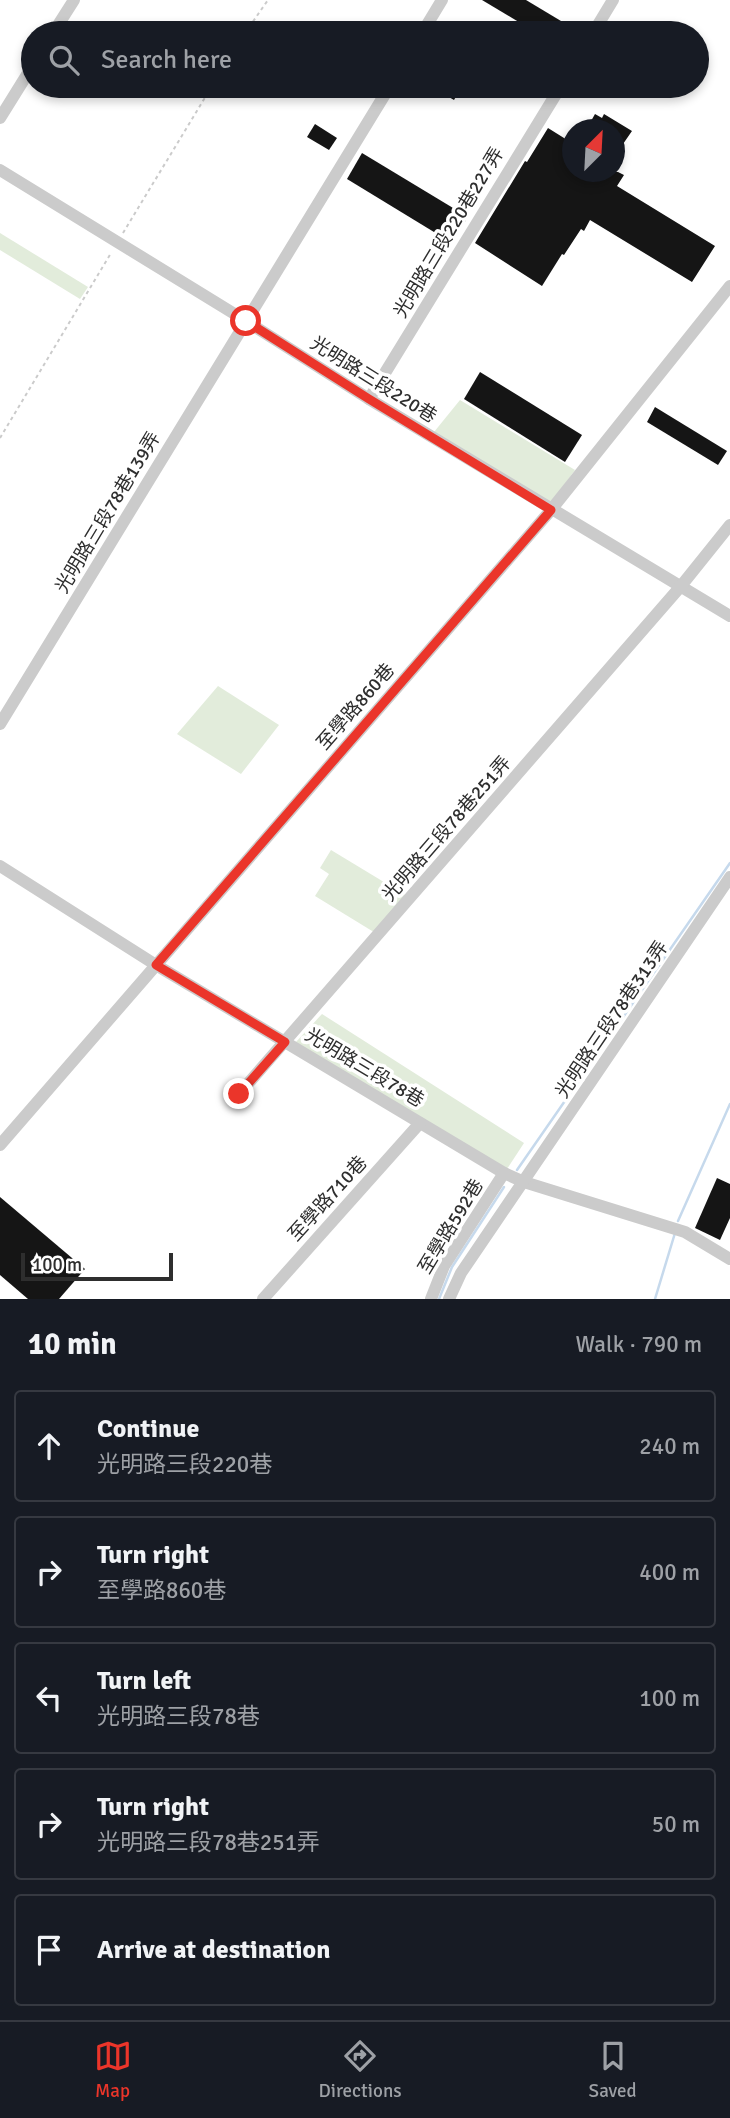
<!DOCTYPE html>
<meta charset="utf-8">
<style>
:root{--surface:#171b24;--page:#242831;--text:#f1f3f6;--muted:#9ea1a6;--line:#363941;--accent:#eb352a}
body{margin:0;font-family:Signika,"Noto Sans TC",sans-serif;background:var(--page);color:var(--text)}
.compass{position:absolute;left:562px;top:119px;width:63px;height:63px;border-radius:50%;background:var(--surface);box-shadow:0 4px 10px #0003;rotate:24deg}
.scale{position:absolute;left:21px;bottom:18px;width:152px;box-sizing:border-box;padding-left:7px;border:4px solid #2e2e2e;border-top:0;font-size:19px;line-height:24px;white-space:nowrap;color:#2e2e2e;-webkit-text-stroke:5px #fff;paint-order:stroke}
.stop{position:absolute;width:21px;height:21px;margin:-16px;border:5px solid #eb352a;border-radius:50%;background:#fff}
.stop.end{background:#eb352a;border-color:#fff;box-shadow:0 2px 7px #0008}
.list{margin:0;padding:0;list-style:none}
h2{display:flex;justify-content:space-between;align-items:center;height:91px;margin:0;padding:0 28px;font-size:30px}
h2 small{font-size:23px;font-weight:400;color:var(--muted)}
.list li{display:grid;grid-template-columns:46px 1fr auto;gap:21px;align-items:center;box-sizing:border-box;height:112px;margin:0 14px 14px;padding:0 14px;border:2px solid var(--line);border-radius:7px}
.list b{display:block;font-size:26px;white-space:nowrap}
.list p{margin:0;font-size:23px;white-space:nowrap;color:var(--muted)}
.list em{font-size:23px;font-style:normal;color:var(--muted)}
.icon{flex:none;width:38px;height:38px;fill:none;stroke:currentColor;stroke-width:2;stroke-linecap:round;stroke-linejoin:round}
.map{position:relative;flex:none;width:730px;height:1299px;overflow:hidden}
.search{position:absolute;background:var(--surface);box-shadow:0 4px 10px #0003;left:21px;right:21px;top:21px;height:77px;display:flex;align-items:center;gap:18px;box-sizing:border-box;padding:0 24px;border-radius:38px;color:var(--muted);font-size:26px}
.sheet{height:721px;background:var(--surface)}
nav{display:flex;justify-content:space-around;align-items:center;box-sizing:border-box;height:98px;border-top:2px solid var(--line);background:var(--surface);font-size:19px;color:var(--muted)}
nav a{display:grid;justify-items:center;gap:4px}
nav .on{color:var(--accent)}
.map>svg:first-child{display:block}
</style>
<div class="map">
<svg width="730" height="1299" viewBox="0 0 730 1299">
<rect width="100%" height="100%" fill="#fff"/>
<!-- green -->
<g fill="#e2ecdb">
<polygon points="0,233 88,287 80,299 0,250"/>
<polygon points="460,400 575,470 551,503 434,432"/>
<polygon points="218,686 279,725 241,774 177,734"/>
<polygon points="331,850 407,896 377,934 315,896 329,874 320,868"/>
<polygon points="322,1014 524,1143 507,1169 295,1043"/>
</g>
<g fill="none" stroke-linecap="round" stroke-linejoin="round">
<!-- stream -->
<g stroke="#c6d9ec" stroke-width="2.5">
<polyline points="517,1170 730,863"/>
<polyline points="678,1221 730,1104"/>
<polyline points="439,1299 452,1267 504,1187"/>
<polyline points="655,1299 675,1233"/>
</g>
</g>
<!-- building -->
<g fill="#151515">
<polygon points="482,0 526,0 581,33 537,33"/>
<polygon points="430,86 462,86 454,100"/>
<polygon points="595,114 602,118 604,114 632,131 614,157 614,130 586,130"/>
<polygon points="315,124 337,138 329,150 307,137"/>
<polygon points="548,128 572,143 572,172 618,172 624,175 617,186 715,246 692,282 590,220 584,231 581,229 564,255 562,254 542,286 475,243 525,161 527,162"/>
<polygon points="362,153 468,217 452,243 347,179"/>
<polygon points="480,372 582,435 565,462 464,399"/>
<polygon points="655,407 727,451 718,465 647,422"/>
<polygon points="717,1178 730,1184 730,1218 720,1240 695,1228"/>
<polygon points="0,1197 85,1269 59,1299 28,1299 0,1275"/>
</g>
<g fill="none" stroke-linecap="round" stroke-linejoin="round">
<!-- path -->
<g stroke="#cbcbcb" stroke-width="2" stroke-dasharray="3.5 3.5" stroke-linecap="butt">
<polyline points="245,33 268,0"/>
<polyline points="123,233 212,86"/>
<polyline points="0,438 111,253"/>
</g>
<!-- minor -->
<g stroke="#cbcbcb" stroke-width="12">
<polyline points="53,33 74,0"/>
<polyline points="422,33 442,0"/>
<polyline points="593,33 613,0"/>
<polyline points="0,118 33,65"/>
<polyline points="0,170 246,321 369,399 730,616"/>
<polyline points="369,399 561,86"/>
<polyline points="0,724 390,86"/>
<polyline points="0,866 156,965 504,1173 524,1182 685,1232 730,1259"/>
<polyline points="239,1094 681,586 730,525"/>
<polyline points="0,1145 551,510 730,286"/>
<polyline points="263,1299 420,1123"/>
<polyline points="431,1299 444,1266 504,1173"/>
<polyline points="449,1299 461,1273 730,877"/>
</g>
</g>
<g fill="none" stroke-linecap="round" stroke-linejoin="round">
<!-- route -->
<polyline stroke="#eb352a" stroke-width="9" points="239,1094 285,1042 156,965 551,510 369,399 246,321"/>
</g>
<g text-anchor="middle" stroke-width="7" stroke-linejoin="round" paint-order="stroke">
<!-- street labels -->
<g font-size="19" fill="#2e2e2e" stroke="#fff">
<text transform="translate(448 232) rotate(-59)" y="7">光明路三段220巷227弄</text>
<text transform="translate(374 379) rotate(32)" y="7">光明路三段220巷</text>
<text transform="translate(107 512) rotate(-59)" y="7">光明路三段78巷139弄</text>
<text transform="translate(355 706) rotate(-49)" y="7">至學路860巷</text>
<text transform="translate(446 828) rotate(-49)" y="7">光明路三段78巷251弄</text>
<text transform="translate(611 1019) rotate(-56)" y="7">光明路三段78巷313弄</text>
<text transform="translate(365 1067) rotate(31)" y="7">光明路三段78巷</text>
<text transform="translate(327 1198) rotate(-48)" y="7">至學路710巷</text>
<text transform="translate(450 1226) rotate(-59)" y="7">至學路592巷</text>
</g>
</g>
</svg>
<svg class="compass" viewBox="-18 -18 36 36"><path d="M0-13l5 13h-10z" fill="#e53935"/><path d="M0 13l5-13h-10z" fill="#9ea1a6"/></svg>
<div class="scale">100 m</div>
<div class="stop" style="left:246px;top:321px"></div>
<div class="stop end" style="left:239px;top:1094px"></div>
<div class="search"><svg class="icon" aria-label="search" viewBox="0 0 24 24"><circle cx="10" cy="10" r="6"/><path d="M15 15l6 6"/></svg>Search here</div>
</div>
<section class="sheet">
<h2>10 min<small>Walk · 790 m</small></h2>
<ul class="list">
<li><svg class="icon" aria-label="ahead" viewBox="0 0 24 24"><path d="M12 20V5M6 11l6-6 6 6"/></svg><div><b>Continue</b><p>光明路三段220巷</p></div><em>240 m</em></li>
<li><svg class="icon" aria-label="right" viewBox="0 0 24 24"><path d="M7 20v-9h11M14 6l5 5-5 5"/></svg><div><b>Turn right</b><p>至學路860巷</p></div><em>400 m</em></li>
<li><svg class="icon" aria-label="left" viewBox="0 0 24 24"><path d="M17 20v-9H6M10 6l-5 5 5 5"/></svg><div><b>Turn left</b><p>光明路三段78巷</p></div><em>100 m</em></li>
<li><svg class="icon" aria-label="right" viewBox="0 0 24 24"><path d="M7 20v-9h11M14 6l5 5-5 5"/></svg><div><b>Turn right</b><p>光明路三段78巷251弄</p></div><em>50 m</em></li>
<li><svg class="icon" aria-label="arrive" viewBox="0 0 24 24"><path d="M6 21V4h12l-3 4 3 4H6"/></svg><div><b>Arrive at destination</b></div></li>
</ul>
</section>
<nav>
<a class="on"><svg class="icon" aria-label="map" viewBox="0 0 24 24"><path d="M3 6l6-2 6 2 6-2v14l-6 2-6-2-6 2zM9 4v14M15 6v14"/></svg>Map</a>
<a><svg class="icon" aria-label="directions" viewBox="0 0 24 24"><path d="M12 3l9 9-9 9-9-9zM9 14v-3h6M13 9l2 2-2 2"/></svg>Directions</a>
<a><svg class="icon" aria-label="saved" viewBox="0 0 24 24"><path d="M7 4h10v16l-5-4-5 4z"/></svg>Saved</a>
</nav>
